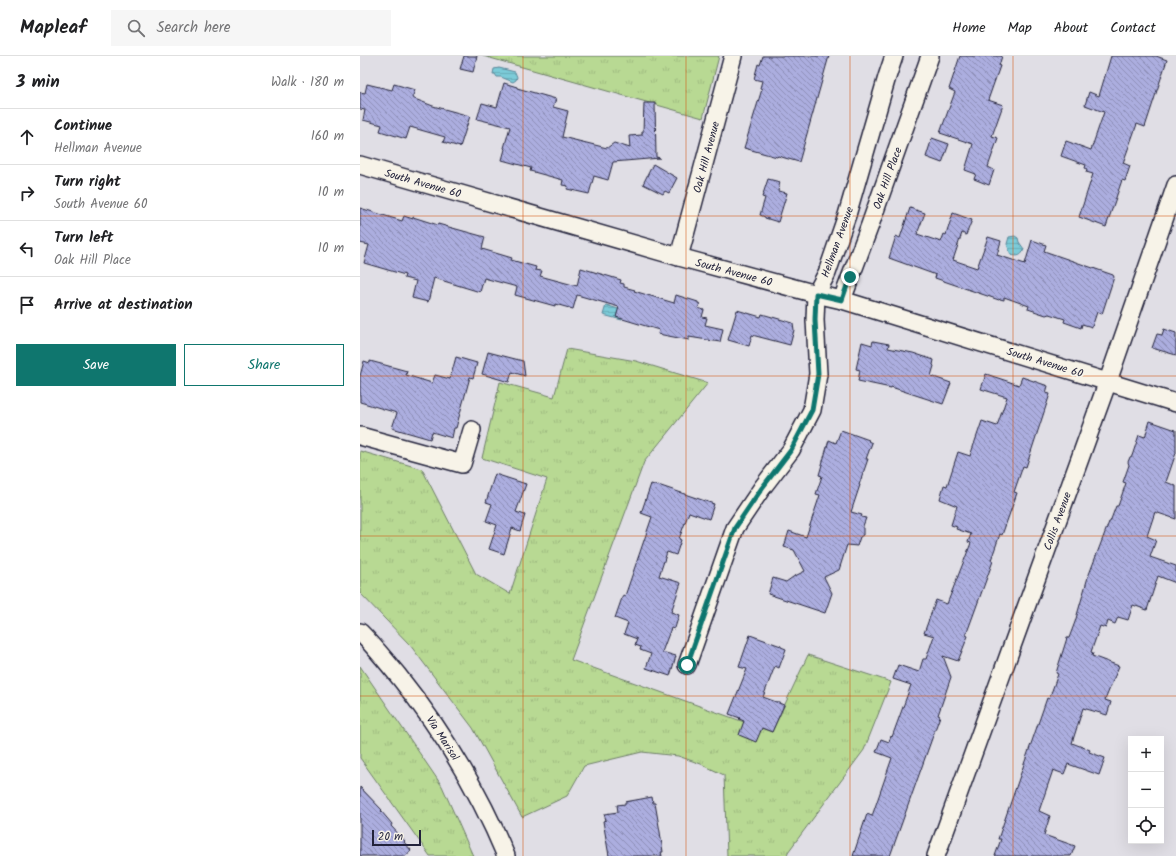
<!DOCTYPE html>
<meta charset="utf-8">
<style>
:root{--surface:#fff;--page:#f6f6f6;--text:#202124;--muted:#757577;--line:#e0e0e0;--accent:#0f766e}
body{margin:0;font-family:Kalam,sans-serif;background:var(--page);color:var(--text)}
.controls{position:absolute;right:12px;bottom:12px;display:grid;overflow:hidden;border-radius:0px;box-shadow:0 4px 16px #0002}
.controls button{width:36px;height:36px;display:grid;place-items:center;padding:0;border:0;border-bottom:1px solid var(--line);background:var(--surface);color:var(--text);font:20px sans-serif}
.scale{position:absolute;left:12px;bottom:10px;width:49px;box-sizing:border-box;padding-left:4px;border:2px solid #22223b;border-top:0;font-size:11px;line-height:14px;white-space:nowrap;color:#22223b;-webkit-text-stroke:3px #f7f3e8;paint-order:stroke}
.stop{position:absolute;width:12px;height:12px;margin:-9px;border:3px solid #0f766e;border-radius:50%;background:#fff}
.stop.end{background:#0f766e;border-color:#fff;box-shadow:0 1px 4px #0008}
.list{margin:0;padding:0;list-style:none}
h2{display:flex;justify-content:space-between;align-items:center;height:52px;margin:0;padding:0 16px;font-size:17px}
h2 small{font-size:13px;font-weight:400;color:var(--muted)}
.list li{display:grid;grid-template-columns:26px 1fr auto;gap:12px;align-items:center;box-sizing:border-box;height:56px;padding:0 16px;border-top:1px solid var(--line)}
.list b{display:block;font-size:15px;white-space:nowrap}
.list p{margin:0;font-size:13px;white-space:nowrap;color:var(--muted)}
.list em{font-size:13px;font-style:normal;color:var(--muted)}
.actions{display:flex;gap:8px;padding:12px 16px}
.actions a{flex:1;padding:9px 0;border:1px solid var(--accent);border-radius:0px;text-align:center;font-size:14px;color:var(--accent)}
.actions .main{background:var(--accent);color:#fff}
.icon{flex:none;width:22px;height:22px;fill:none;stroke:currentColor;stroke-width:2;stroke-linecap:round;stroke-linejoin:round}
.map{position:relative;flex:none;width:816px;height:800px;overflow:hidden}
header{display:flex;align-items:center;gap:24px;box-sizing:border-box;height:56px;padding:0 20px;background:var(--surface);border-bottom:1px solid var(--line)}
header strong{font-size:19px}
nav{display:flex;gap:22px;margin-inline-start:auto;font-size:14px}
.search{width:280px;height:36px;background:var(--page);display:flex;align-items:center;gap:10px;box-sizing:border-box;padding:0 14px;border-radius:0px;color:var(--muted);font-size:15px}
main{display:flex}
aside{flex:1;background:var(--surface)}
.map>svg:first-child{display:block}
</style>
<header>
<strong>Mapleaf</strong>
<div class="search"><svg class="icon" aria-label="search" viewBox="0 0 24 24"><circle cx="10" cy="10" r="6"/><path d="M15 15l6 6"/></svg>Search here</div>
<nav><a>Home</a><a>Map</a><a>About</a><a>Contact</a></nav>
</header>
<main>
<aside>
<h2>3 min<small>Walk · 180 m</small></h2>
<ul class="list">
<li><svg class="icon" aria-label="ahead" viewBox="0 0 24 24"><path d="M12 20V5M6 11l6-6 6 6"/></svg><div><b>Continue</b><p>Hellman Avenue</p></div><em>160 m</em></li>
<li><svg class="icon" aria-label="right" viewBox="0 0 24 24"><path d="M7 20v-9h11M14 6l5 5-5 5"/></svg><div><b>Turn right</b><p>South Avenue 60</p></div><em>10 m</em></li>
<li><svg class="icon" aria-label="left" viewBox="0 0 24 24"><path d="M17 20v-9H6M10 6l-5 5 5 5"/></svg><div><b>Turn left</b><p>Oak Hill Place</p></div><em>10 m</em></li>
<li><svg class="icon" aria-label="arrive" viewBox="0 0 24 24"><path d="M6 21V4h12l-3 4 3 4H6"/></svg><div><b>Arrive at destination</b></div></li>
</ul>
<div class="actions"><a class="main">Save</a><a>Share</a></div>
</aside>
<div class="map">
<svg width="816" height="800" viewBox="0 0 816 800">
<defs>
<pattern id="grass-tufts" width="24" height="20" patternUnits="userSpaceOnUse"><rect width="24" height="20" fill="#b8d993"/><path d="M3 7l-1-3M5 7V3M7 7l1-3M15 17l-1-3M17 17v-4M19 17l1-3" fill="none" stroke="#9eba80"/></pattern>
<pattern id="water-rules" width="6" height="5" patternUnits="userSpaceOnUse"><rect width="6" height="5" fill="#7ccbd8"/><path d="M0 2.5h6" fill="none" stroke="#6baeba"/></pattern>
<pattern id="building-back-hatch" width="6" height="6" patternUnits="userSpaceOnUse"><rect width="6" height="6" fill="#acaedf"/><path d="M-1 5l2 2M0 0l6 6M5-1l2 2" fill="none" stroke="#8c8db6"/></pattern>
</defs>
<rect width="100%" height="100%" fill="#e0dee5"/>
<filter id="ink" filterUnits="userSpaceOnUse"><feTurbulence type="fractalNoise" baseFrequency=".025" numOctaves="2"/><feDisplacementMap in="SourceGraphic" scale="8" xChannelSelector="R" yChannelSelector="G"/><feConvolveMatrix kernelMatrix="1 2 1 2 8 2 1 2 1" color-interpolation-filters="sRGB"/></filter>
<g filter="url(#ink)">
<!-- grass -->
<g fill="url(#grass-tufts)" stroke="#6d7e67">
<polygon points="123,0 359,0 343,62"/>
<polygon points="207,293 276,305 348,327 284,406 211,604 412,676 448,599 531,626 504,694 428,796 427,800 367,800 364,719 341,708 318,700 282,696 224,710 207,740 162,761 113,672 50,589 0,537 0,395 62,413 116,518 150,538 187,423 122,402 140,326 194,341"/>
<polygon points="0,610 82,730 113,800 70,800 0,702"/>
</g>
<!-- water -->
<g fill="url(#water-rules)" stroke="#588799">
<polygon points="139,12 155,16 157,21 156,24 153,26 141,21 137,21 135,18 133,18 134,13"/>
<path d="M655,180L658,182L659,186L664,193C662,200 658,201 651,199L647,188L649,181Z"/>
<polygon points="246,249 264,255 262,264 243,259"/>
</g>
<!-- building -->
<g fill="url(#building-back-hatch)" stroke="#22223b">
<polygon points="104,0 117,0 113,16 100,13"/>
<polygon points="403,0 469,0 439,106 418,100 417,101 384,92 402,33 400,32 402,25 394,23 398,8 400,9"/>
<polygon points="600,0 642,0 639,10 640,10 628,44 643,49 632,80 638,82 628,111 634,114 629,129 614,123 616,118 605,114 613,88 580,77 595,36 589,33"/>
<polygon points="751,0 796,0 807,4 785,71 777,68 763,107 770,110 765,125 762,124 746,171 719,161 733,118 726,116 727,113 725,112 726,109 701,100 706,85 731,94 744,56 725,49 729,36 739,40"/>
<polygon points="144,27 157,31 157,32 196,43 193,51 208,55 202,81 247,92 254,87 270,92 269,80 282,79 282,76 283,76 284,47 295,47 296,101 300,102 253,106 248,124 234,120 229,138 207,133 208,130 202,129 203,124 170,115 171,112 142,104 145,93 144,92 150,71 117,63 122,47 137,51"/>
<polygon points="7,28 32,34 34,28 55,34 52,42 73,50 110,60 100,91 83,86 85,81 50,71 46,83 20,75 22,69 3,64 5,54 0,53 0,36 5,37"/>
<polygon points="572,82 589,88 582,107 566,101"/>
<polygon points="293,108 317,122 309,137 305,135 303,138 283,128"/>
<polygon points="408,123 420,126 418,135 427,137 418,166 405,162 405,161 400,159 405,142 402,141"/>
<polygon points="0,152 42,165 44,160 53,163 53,161 78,169 78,168 125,181 122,193 152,202 151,204 176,211 175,214 182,215 180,220 217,230 221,212 261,224 260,227 264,228 264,231 275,234 274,235 314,247 316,239 338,246 338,247 340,248 338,252 344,254 342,261 347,262 345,269 363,273 360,286 329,281 329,284 298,278 299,274 256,261 259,251 217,239 213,253 195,248 195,250 155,239 157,231 124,222 120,236 74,222 68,246 52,242 56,225 44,222 45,219 4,207 9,189 0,187"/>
<polygon points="550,152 565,157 557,178 581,186 584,178 586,179 593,157 612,164 606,179 602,177 593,204 617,212 628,181 641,185 637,199 665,208 672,184 686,189 684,195 753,219 754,221 742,258 737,256 732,271 722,268 721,272 704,266 705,263 689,258 686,259 668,253 669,250 644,241 644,244 640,243 639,244 575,222 576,219 529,202 536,180 540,182"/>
<polygon points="377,254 401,261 402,258 433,267 434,274 430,289 392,279 389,290 368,284"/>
<polygon points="804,273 816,277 816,299 792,292 797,278 802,279"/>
<polygon points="513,285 529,288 528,292 553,297 574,304 573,309 574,310 571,320 591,327 583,348 531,331 531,332 498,325 500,314 496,313 502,286 512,289"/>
<polygon points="128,296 163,305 165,320 152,316 149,326 122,318"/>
<polygon points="96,301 117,307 113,322 110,321 96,372 94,372 92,382 72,376 70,383 32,372 37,357 0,346 0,320 4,305 10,307 10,305 47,315 46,319 72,327 75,319 90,323"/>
<polygon points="626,318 659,329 662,321 688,330 686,337 690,338 666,411 663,410 654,436 657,437 642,479 640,478 631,504 633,505 606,579 608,580 598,605 583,600 591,621 578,659 580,660 530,800 493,800 507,758 512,760 532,702 516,696 521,683 529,686 531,680 532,681 551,629 533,623 538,609 559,616 563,603 566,603 574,580 564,577 576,544 587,548 611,487 608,486 611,478 596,473 597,471 591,469 597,450 580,443 584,429 587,430 598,396 610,400 622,365 637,370 647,341 621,333"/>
<polygon points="790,365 816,374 816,397 806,426 816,430 816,463 795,456 787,480 796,484 790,501 816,510 816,527 798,520 787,554 773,549 768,564 758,561 755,568 748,565 746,572 740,570 731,596 733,597 732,600 759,610 745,644 751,646 747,659 723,652 712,687 730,694 729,696 745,702 739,719 708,708 704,718 693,714 679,755 690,760 684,779 715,790 711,800 635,800 641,783 638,783 687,642 689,643 698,618 696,617 707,582 709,582 715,566 728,521 749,466 750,466 756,450 758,450 766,427 763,426 769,409 768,406 770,401 772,400 779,379 785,381"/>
<polygon points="481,374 509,384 508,385 512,387 506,403 508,403 499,429 500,429 491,456 502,459 501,461 506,462 503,470 503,479 500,481 497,490 487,489 479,514 464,521 472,537 465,557 408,538 413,522 426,526 433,521 445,515 434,494 424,491 429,475 446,481 460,439 456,438 462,420 459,419 469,384 476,387"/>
<polygon points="135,418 166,428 156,456 165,459 160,475 152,472 144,498 129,493 137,469 126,465 132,448 126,446"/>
<polygon points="291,428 298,430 298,429 354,448 349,463 329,456 319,483 321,484 316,499 307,496 299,520 321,527 311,556 319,559 315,572 314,573 311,572 302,596 316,600 310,620 286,612 291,598 280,594 281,591 275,589 277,583 264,578 268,567 255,562 263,539 265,540 292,461 281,457"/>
<polygon points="390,579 421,590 421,591 426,593 419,612 415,610 403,641 424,649 412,676 402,672 396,686 379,679 384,665 379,663 380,662 369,658 387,613 379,611"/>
<polygon points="0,731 22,754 21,755 32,768 31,770 45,785 44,786 51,794 46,800 0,800"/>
<polygon points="292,741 293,747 295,747 300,776 303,796 301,796 302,800 249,800 243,765 246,764 244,758 258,756 257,749 265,748 265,746"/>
</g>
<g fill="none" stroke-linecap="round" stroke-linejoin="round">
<defs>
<g id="minor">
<polyline points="0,109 319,201 456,238 482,244 816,347"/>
<polyline points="319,201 373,0"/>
<polyline points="482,244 510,169 570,0"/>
<polyline points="0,380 102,408 112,374"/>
<path d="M0,576C15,591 27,606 40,622C84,677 119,735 146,800"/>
<polyline points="327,609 375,472 402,432 431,394 452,354 458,318 455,264 456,238 467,217 487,159 527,21 534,0"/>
<polyline points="576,800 748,325 816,129"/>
</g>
</defs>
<!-- minor casing -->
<use href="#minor" stroke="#22223b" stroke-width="20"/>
<!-- minor -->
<use href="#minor" stroke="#f7f3e8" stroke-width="17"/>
</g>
</g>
<g fill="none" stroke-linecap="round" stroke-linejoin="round" filter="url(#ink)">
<!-- route -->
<polyline stroke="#0f766e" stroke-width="5" points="327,609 375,472 402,432 431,394 452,354 458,318 455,264 456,238 482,244 490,221"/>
</g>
<!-- grid -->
<path fill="none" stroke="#d45411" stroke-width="1" stroke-opacity="0.55" d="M163,0V800M326,0V800M490,0V800M653,0V800M0,160H816M0,320H816M0,480H816M0,640H816"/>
<g text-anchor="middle" stroke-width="4" stroke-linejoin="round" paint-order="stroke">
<!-- street labels -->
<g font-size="11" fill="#22223b" stroke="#f7f3e8">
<text transform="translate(346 101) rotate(-75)" y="4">Oak Hill Avenue</text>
<text transform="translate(527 122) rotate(-70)" y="4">Oak Hill Place</text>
<text transform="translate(63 127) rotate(16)" y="4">South Avenue 60</text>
<text transform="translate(477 186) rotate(-70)" y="4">Hellman Avenue</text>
<text transform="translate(374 216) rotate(15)" y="4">South Avenue 60</text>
<text transform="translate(685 306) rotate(17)" y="4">South Avenue 60</text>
<text transform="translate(697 465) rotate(-70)" y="4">Collis Avenue</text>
<text transform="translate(83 682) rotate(57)" y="4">Via Marisol</text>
</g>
</g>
</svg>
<div class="controls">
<button>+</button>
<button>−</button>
<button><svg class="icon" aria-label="locate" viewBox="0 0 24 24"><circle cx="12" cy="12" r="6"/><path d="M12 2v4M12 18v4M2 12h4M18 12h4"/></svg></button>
</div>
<div class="scale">20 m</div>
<div class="stop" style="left:327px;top:609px"></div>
<div class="stop end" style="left:490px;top:221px"></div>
</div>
</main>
